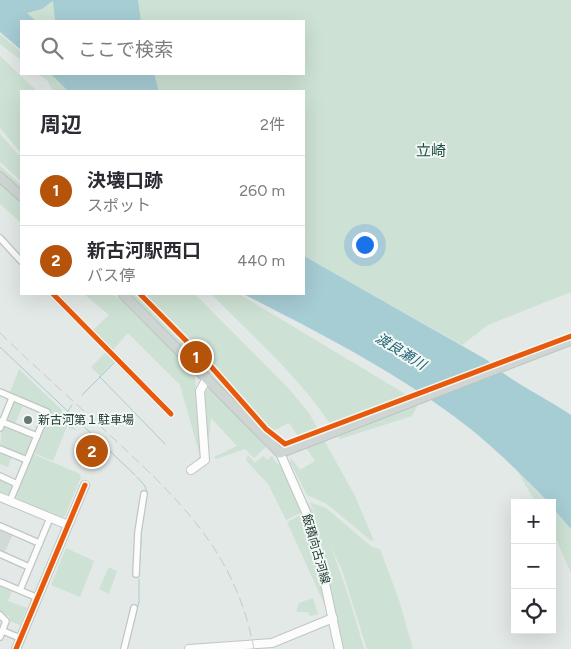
<!DOCTYPE html>
<html lang="ja">
<meta charset="utf-8">
<style>
:root{--surface:#fff;--page:#f7f7f7;--text:#2b2b33;--muted:#7c7c81;--line:#e1e1e2;--accent:#b45309}
body{margin:0;font-family:Figtree,"Noto Sans JP",sans-serif;background:var(--page);color:var(--text)}
.controls{position:absolute;right:15px;bottom:15px;display:grid;overflow:hidden;border-radius:0px;box-shadow:0 5px 20px #0002}
.controls button{width:45px;height:45px;display:grid;place-items:center;padding:0;border:0;border-bottom:1px solid var(--line);background:var(--surface);color:var(--text);font:25px sans-serif}
.you{position:absolute;left:364px;top:244px;width:18px;height:18px;margin:-12px;border:4px solid #fff;border-radius:50%;background:#1a73e8;box-shadow:0 0 0 8px #1a73e833}
.badge{display:grid;place-items:center;width:32px;height:32px;border-radius:50%;background:var(--accent);color:#fff;font-size:16px;font-weight:700}
.pin{position:absolute;translate:-50% -50%;border:2px solid #fff;box-shadow:0 1px 5px #0006}
.list{margin:0;padding:0;list-style:none}
h2{display:flex;justify-content:space-between;align-items:center;height:65px;margin:0;padding:0 20px;font-size:21px}
h2 small{font-size:16px;font-weight:400;color:var(--muted)}
.list li{display:grid;grid-template-columns:32px 1fr auto;gap:15px;align-items:center;box-sizing:border-box;height:70px;padding:0 20px;border-top:1px solid var(--line)}
.list b{display:block;font-size:19px;white-space:nowrap}
.list p{margin:0;font-size:16px;white-space:nowrap;color:var(--muted)}
.list em{font-size:16px;font-style:normal;color:var(--muted)}
.icon{flex:none;width:28px;height:28px;fill:none;stroke:currentColor;stroke-width:2;stroke-linecap:round;stroke-linejoin:round}
.map{position:relative;flex:none;width:571px;height:649px;overflow:hidden}
.search{position:absolute;background:var(--surface);box-shadow:0 5px 20px #0002;left:20px;top:20px;width:285px;height:55px;display:flex;align-items:center;gap:12px;box-sizing:border-box;padding:0 18px;border-radius:0px;color:var(--muted);font-size:19px}
.panel{position:absolute;background:var(--surface);box-shadow:0 5px 20px #0002;left:20px;top:90px;width:285px;height:205px;border-radius:0px}
.map>svg:first-child{display:block}
</style>
<div class="map">
<svg width="571" height="649" viewBox="0 0 571 649">
<rect width="100%" height="100%" fill="#e3e9e6"/>
<!-- built -->
<polygon fill="#d2dad6" points="0,529 13,534 4,554 0,552"/>
<!-- green -->
<g fill="#cde1d4">
<polygon points="138,0 571,0 571,292 488,325 462,345 304,256 304,91 159,91 154,74 304,74 304,21 141,21"/>
<polygon points="54,1 55,21 36,21 27,13 42,9"/>
<polygon points="0,34 21,52 21,60 0,44"/>
<polygon points="0,56 37,91 21,91 21,153 0,128"/>
<polygon points="37,74 51,74 68,91 53,91 47,80"/>
<polygon points="0,134 21,158 21,181 0,162"/>
<polygon points="0,166 21,185 21,193 0,174"/>
<polygon points="0,181 21,201 21,223 0,204"/>
<polygon points="84,294 112,294 129,304 194,371 203,455 199,461 196,461 200,456 180,385 128,333 112,351 93,330 109,315"/>
<polygon points="131,294 138,294 191,351 194,351 206,363 207,368 256,418 265,429 141,307"/>
<polygon points="141,294 195,294 290,390 309,413 355,496 374,541 370,540 327,504 307,495 290,462 291,458 300,470 315,461 289,423 271,432 268,429 230,385"/>
<path d="M211,294H239L407,395L417,407L412,416L340,439C307,384 256,339 211,294Z"/>
<polygon points="107,351 116,360 100,376 91,367"/>
<polygon points="19,369 70,418 70,425 78,431 69,428 68,424 53,461 34,453 51,411 0,390 0,388 10,392"/>
<polygon points="207,389 212,389 266,447 254,458 245,449 216,459 214,457 237,446 211,418 208,448 203,396"/>
<polygon points="16,402 23,405 15,424 9,422 7,418 12,403"/>
<polygon points="8,426 30,436 32,439 26,454 22,455 0,446 2,428"/>
<polygon points="0,451 12,456 8,467 0,464"/>
<polygon points="33,454 80,474 81,477 65,516 61,518 17,499 16,496"/>
<polygon points="248,455 255,463 263,456 267,460 272,456 278,465 280,464 302,512 286,520 268,484 246,460"/>
<polygon points="518,472 548,503 536,503"/>
<polygon points="0,479 10,484 12,487 10,493 6,495 0,492"/>
<path d="M304,499C327,519 355,617 364,649H342Z"/>
<polygon points="310,502 326,508 372,547 380,549 399,600 413,649 367,649 342,570"/>
<polygon points="552,507 571,529 571,573 552,530"/>
<polygon points="303,514 322,580 328,612 287,522"/>
<polygon points="66,548 94,561 80,597 51,585"/>
<polygon points="109,567 117,571 109,594 99,589"/>
<polygon points="0,585 12,590 8,601 27,608 20,625 9,621 10,617 0,612"/>
<polygon points="313,598 318,614 310,616 308,612 296,612 299,603"/>
</g>
<!-- water -->
<g fill="#a6ccd4">
<polygon points="0,0 138,0 141,21 55,21 53,1 42,9 27,13 36,21 21,21 21,50 0,32"/>
<polygon points="51,74 154,74 159,91 68,91"/>
<path d="M304,256L487,360C509,381 545,397 571,415V529L552,507V503H549C523,476 497,450 468,427C400,374 320,333 243,294H304Z"/>
</g>
<g fill="none" stroke-linecap="round" stroke-linejoin="round">
<!-- stream -->
<g stroke="#a6ccd4" stroke-width="1">
<polyline points="0,347 135,475"/>
<polyline points="100,377 165,444"/>
<polyline points="82,395 116,361"/>
<polyline points="68,411 72,405"/>
<polyline points="137,477 145,486 147,493"/>
<polyline points="141,534 146,497"/>
<polyline points="139,574 141,538"/>
<polyline points="21,649 82,501"/>
<polyline points="127,649 139,602 139,579"/>
</g>
<defs>
<g id="street">
<polyline points="0,238 21,261"/>
<polyline points="53,294 171,414"/>
<polyline points="0,392 47,412 10,501"/>
<polyline points="0,421 37,436"/>
<polyline points="0,428 12,398"/>
<polyline points="0,449 27,460"/>
<polyline points="0,476 17,484"/>
<polyline points="0,526 39,543"/>
<polyline points="0,554 29,567"/>
<polyline points="136,574 138,532 144,494"/>
<polyline points="0,582 38,598"/>
<polyline points="20,590 50,518"/>
<polyline points="0,615 6,621 0,637"/>
<polyline points="3,631 20,638"/>
<polyline points="124,649 134,608"/>
</g>
<g id="secondary">
<polyline points="280,453 306,512 321,565 339,649"/>
<polyline points="191,470 205,460 200,391 207,378"/>
<polyline points="0,497 68,525"/>
<polyline points="16,649 85,485"/>
<polyline points="189,649 272,643 333,618"/>
</g>
<g id="primary">
<polyline points="0,177 21,196"/>
<polyline points="123,294 280,453 571,340"/>
</g>
</defs>
<!-- street casing -->
<use href="#street" stroke="#c0c6c3" stroke-width="8"/>
<!-- secondary casing -->
<use href="#secondary" stroke="#c0c6c4" stroke-width="10"/>
<!-- primary casing -->
<use href="#primary" stroke="#bcc5c2" stroke-width="11"/>
<!-- street -->
<use href="#street" stroke="#fbfcfb" stroke-width="5.5"/>
<!-- secondary -->
<use href="#secondary" stroke="#fbfcfb" stroke-width="8"/>
<!-- primary -->
<use href="#primary" stroke="#ced5d3" stroke-width="9"/>
<!-- rail -->
<path stroke="#c6cac9" stroke-width="1" stroke-dasharray="10 5" stroke-linecap="butt" d="M0,333C37,369 76,403 114,439C182,502 236,554 254,649"/>
<defs>
<g id="cycleway">
<polyline points="53,294 171,414"/>
<polyline points="140,294 207,362 266,429 285,444 571,336"/>
<polyline points="16,649 85,485"/>
</g>
</defs>
<!-- cycleway casing -->
<use href="#cycleway" stroke="#f2f8f5" stroke-width="8"/>
<!-- cycleway -->
<use href="#cycleway" stroke="#e8590c" stroke-width="5"/>
</g>
<!-- markers -->
<circle fill="#667873" stroke="#f2f8f5" stroke-width="2" cx="28" cy="420" r="5"/>
<g text-anchor="middle" stroke-width="4" stroke-linejoin="round" paint-order="stroke">
<!-- poi labels -->
<g font-size="12" fill="#233b35" stroke="#f2f8f5" text-anchor="start">
<text x="38" y="424">新古河第１駐車場</text>
</g>
<!-- street labels -->
<g font-size="12" fill="#233b35" stroke="#f2f8f5">
<text transform="translate(316 549) rotate(74)" y="4">飯積向古河線</text>
</g>
<!-- water labels -->
<g font-size="14" font-style="italic" fill="#206173" stroke="#f2f8f5">
<text transform="translate(401 351) rotate(32)" y="5">渡良瀬川</text>
</g>
<!-- quarter labels -->
<g font-size="15" fill="#204c43" stroke="#f2f8f5">
<text x="431" y="156">立崎</text>
</g>
</g>
</svg>
<div class="controls">
<button>+</button>
<button>−</button>
<button><svg class="icon" aria-label="locate" viewBox="0 0 24 24"><circle cx="12" cy="12" r="6"/><path d="M12 2v4M12 18v4M2 12h4M18 12h4"/></svg></button>
</div>
<div class="you"></div>
<div class="pin badge" style="left:196px;top:357px">1</div>
<div class="pin badge" style="left:92px;top:451px">2</div>
<div class="search"><svg class="icon" aria-label="search" viewBox="0 0 24 24"><circle cx="10" cy="10" r="6"/><path d="M15 15l6 6"/></svg>ここで検索</div>
<section class="panel">
<h2>周辺<small>2件</small></h2>
<ul class="list">
<li><span class="badge">1</span><div><b>決壊口跡</b><p>スポット</p></div><em>260 m</em></li>
<li><span class="badge">2</span><div><b>新古河駅西口</b><p>バス停</p></div><em>440 m</em></li>
</ul>
</section>
</div>
